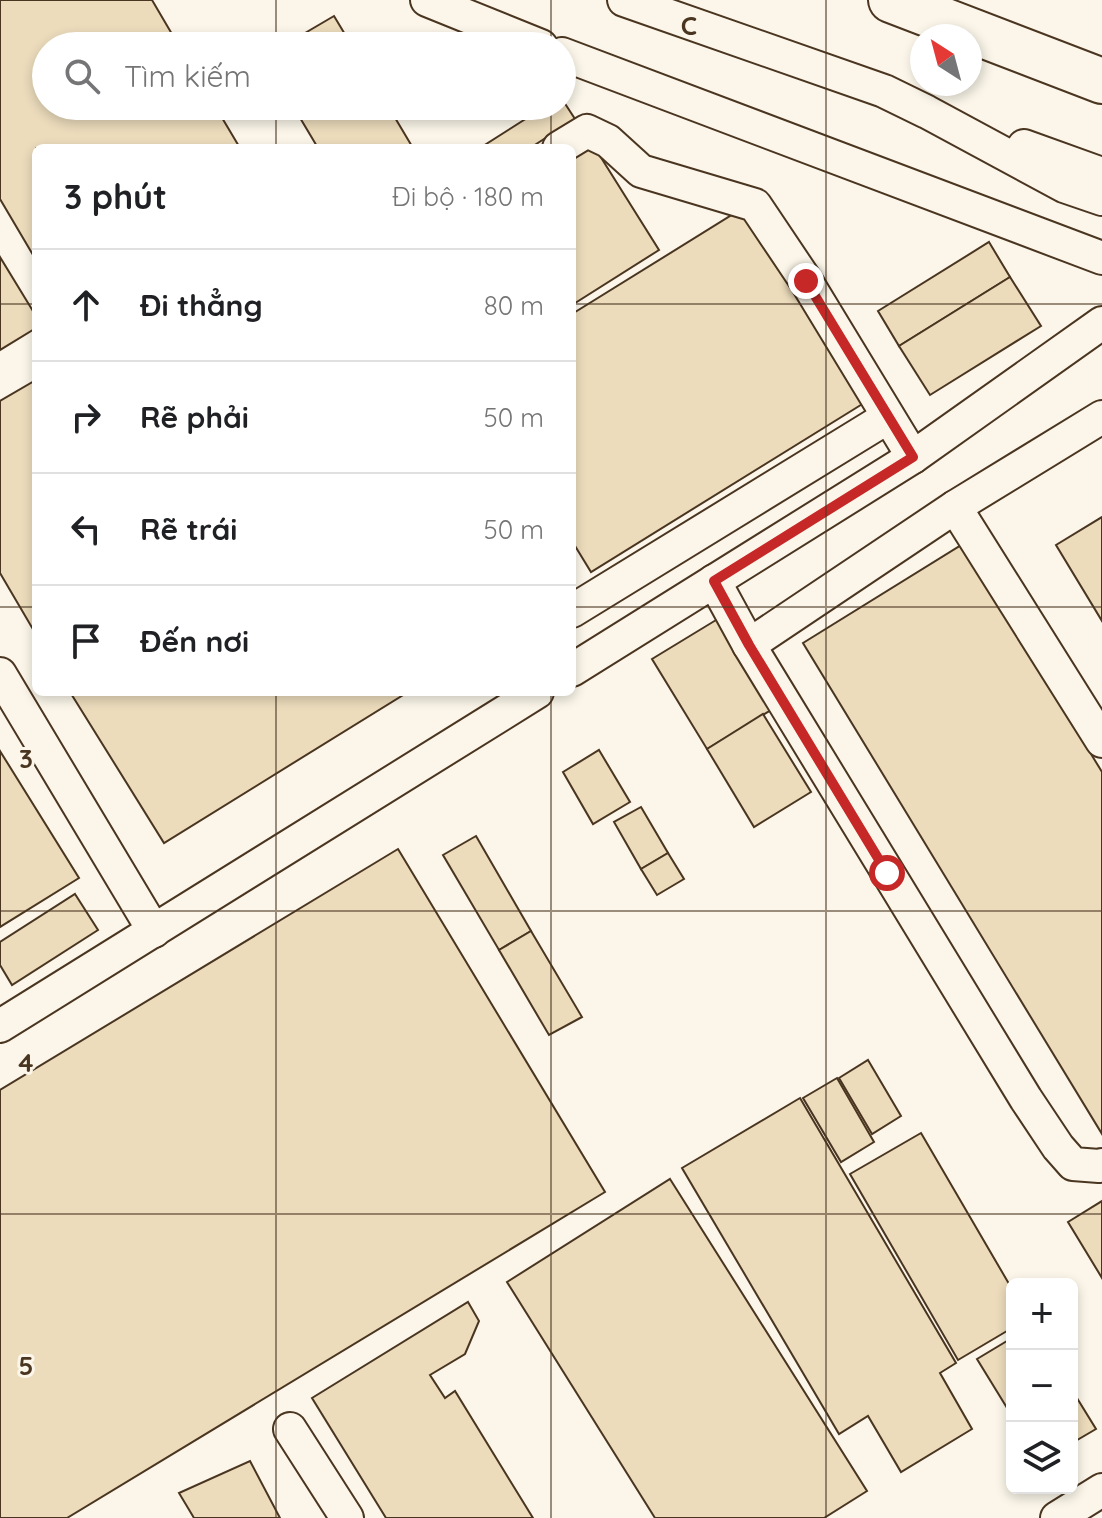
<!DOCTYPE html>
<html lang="vi">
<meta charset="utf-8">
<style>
:root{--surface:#fff;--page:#f6f6f6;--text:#202124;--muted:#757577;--line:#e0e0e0}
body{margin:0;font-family:Quicksand,sans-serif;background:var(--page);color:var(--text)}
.controls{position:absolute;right:24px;bottom:24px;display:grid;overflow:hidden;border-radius:12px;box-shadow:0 4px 12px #0003}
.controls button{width:72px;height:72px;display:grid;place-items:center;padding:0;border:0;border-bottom:2px solid var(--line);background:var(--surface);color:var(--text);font:40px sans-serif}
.compass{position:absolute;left:910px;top:24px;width:72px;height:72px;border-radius:50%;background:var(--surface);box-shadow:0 4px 12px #0003;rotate:324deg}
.stop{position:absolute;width:24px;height:24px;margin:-18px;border:6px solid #c62828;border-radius:50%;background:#fff}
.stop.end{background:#c62828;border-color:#fff;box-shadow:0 2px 8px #0008}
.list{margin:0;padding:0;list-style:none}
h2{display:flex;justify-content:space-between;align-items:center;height:104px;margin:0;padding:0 32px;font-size:34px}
h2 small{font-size:26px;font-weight:400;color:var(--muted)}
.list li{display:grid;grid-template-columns:52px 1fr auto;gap:24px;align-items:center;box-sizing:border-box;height:112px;padding:0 32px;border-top:2px solid var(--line)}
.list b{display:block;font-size:30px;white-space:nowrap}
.list em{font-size:26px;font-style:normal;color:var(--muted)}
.icon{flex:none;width:44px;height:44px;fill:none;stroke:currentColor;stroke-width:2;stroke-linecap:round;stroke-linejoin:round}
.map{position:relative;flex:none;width:1102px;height:1518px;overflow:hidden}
.search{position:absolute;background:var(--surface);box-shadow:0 4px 12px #0003;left:32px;top:32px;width:544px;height:88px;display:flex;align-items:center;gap:20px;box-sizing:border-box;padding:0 28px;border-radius:44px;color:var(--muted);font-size:30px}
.panel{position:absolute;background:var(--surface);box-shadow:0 4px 12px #0003;left:32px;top:144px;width:544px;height:552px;border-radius:12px}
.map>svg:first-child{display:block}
</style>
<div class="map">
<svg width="1102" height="1518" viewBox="0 0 1102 1518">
<rect width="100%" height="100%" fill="#fbf6e9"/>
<!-- building -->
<g fill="#ecdcbc" stroke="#4a3520" stroke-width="2">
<polygon points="0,0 152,0 179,46 46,46 46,106 215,106 240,148 36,148 36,260 0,199"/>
<polygon points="334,16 352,46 283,46"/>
<polygon points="562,99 575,119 530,148 480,148 546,106 562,106"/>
<polygon points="293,106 388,106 413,148 318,148"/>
<polygon points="590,140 659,250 572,305 572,152"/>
<polygon points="743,208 864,403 591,572 572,541 572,314"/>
<polygon points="989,242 1010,277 899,346 878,311"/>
<polygon points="0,257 36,316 36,328 0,350"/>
<polygon points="1010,277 1041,326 930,395 899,346"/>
<polygon points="36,380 36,630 34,631 0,573 0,401"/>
<polygon points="1102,517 1102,621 1056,545"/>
<polygon points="963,544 1102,772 1102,1134 803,643"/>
<polygon points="721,617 776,707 707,749 652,659"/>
<polygon points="70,692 408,692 164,843"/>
<polygon points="763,714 811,792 754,827 707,749"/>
<polygon points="599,750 630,802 593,824 563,772"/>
<polygon points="0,751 79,878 0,927"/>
<polygon points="641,807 668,853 641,869 614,822"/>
<polygon points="476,836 531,931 499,950 443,855"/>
<polygon points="398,849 605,1192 67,1518 0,1518 0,1090"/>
<polygon points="668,853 684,879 657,895 641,869"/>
<polygon points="75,894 98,930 12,985 0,965 0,942"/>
<polygon points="531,931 582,1017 549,1035 499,950"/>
<polygon points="868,1060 901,1116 872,1134 839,1078"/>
<polygon points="837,1078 874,1142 841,1162 803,1098"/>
<polygon points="800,1098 956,1363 940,1373 972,1429 901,1472 868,1416 839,1434 682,1168"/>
<polygon points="921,1133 1012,1289 1012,1328 958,1360 850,1174"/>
<polygon points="670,1179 867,1491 824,1518 655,1518 507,1282"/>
<polygon points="1102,1201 1102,1278 1068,1222"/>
<polygon points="468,1302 479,1321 465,1354 430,1375 445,1398 455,1391 533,1518 386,1518 312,1398"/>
<polygon points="1012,1338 1012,1416 977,1359"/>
<polygon points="1072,1390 1096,1429 1072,1443"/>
<polygon points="250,1461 280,1518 194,1518 179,1493"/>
</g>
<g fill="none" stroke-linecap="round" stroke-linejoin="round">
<defs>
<g id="minor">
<polyline points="427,0 541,46"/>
<polyline points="624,0 884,91 927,112 1064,186 1102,199"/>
<polyline points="562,54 1102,258"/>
<polyline points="1024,146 1102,174"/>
<polyline points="559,148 587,131 608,141 641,171 755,205 806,281 913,457"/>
<polyline points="955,507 1102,741"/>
<polyline points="714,581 749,645 1026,1099 1058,1147 1073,1164 1099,1166 1102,1165"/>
<polyline points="572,611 888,417"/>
<polyline points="749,645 955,507 1102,417"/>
<polyline points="572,670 913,457 1102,323"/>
<polyline points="0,674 154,931"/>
<polyline points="0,1026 537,692"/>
<polyline points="290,1429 347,1518"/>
<polyline points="1057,1518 1102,1490"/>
</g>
<polyline id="highway" points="891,0 1102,81"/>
</defs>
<!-- minor casing -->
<use href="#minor" stroke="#4a3520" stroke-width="36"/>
<!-- highway casing -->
<use href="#highway" stroke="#4a3520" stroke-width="48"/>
<!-- minor -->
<use href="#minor" stroke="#fbf6e9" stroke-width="32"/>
<!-- highway -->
<use href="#highway" stroke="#fbf6e9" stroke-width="44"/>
</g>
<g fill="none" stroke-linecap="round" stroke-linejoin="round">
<!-- route -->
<polyline stroke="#c62828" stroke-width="10" points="806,281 913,457 714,581 749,645 887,873"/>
</g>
<!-- grid -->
<path fill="none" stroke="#4a3520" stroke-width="2" stroke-opacity="0.55" d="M276,0V46M551,0V46M826,0V1518M276,106V148M551,106V148M0,304H36M572,304H1102M0,607H36M572,607H1102M276,692V1518M551,692V1518M0,911H1102M0,1214H1102"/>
<g font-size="26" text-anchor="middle" font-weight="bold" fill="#4a3520" stroke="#fbf6e9" stroke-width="6" stroke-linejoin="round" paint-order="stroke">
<text x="689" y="35">C</text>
<text x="26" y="768">3</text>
<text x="26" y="1072">4</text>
<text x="26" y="1375">5</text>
</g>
</svg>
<div class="controls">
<button>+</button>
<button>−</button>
<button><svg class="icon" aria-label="layers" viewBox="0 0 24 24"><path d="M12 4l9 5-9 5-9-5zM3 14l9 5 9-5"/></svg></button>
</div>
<svg class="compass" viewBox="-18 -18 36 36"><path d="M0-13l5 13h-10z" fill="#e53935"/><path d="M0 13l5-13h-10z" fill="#757577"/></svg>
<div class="stop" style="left:887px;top:873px"></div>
<div class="stop end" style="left:806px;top:281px"></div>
<div class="search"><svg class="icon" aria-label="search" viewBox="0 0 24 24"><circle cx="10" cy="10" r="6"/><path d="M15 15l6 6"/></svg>Tìm kiếm</div>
<section class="panel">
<h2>3 phút<small>Đi bộ · 180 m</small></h2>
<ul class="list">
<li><svg class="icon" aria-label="ahead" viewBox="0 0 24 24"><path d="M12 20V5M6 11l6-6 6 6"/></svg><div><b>Đi thẳng</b></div><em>80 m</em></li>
<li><svg class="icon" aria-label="right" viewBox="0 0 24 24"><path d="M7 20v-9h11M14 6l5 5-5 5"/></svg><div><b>Rẽ phải</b></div><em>50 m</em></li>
<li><svg class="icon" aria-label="left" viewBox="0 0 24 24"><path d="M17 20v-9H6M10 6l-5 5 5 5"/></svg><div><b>Rẽ trái</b></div><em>50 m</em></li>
<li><svg class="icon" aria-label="arrive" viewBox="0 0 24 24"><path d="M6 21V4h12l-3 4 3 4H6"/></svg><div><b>Đến nơi</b></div></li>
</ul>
</section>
</div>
